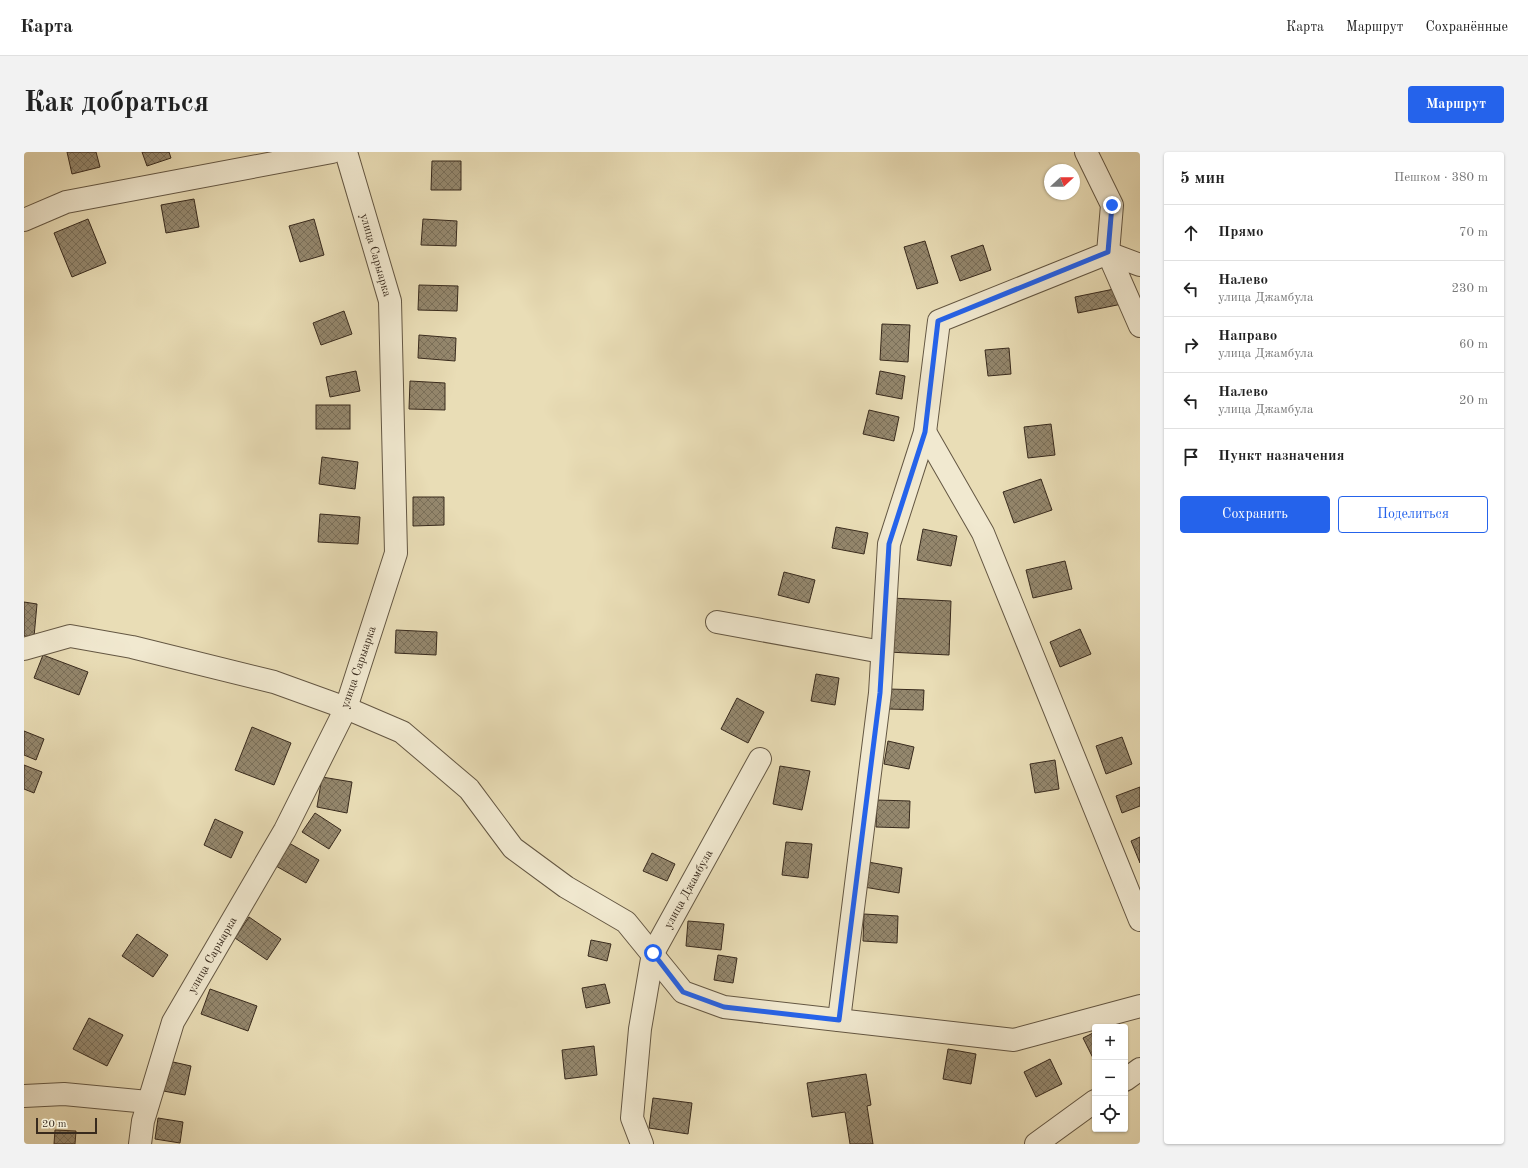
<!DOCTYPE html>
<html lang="ru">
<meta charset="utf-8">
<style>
:root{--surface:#fff;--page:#f2f2f2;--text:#222;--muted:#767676;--line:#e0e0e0;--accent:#2563eb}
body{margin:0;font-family:"Old Standard TT",serif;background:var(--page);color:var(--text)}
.controls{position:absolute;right:12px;bottom:12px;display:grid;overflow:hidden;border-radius:4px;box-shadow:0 1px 3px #0004}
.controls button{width:36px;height:36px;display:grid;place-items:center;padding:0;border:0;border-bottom:1px solid var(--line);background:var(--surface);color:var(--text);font:20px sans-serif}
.compass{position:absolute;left:1020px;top:12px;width:36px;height:36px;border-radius:50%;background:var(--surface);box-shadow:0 1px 3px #0004;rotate:68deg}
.scale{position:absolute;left:12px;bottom:10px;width:61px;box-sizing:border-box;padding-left:4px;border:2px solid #382a1d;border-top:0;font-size:11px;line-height:14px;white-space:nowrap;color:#382a1d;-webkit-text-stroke:3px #f1e9d0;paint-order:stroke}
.stop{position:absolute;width:12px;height:12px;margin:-9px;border:3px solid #2563eb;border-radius:50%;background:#fff}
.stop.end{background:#2563eb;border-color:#fff;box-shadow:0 1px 4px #0008}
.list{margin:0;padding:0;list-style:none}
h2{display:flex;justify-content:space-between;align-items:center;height:52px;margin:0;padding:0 16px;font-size:17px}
h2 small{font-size:13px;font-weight:400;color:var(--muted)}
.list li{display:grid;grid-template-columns:26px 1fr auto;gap:12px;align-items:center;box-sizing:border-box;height:56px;padding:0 16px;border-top:1px solid var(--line)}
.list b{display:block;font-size:15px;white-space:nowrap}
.list p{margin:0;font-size:13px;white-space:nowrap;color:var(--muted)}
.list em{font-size:13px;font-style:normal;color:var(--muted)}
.actions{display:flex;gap:8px;padding:12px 16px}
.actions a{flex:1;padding:9px 0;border:1px solid var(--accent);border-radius:4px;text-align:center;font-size:14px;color:var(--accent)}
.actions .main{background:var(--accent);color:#fff}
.icon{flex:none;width:22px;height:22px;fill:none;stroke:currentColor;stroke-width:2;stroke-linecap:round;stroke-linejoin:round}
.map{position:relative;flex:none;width:1116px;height:992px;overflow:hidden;border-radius:4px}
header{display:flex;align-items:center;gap:24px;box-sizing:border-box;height:56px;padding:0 20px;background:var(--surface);border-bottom:1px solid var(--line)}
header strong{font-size:19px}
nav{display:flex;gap:22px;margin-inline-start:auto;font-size:14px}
.intro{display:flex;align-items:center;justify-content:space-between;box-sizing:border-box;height:96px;padding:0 24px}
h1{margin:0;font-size:28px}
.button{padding:10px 18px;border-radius:4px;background:var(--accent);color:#fff;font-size:14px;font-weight:700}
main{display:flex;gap:24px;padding:0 24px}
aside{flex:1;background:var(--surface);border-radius:4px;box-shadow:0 1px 3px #0004}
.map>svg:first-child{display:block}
</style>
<header>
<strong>Карта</strong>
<nav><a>Карта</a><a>Маршрут</a><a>Сохранённые</a></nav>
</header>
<div class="intro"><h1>Как добраться</h1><a class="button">Маршрут</a></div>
<main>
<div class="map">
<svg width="1116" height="992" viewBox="0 0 1116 992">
<defs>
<pattern id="building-cross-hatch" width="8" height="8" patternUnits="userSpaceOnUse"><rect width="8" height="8" fill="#94876d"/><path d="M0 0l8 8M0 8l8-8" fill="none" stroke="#7a6f59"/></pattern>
</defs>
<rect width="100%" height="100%" fill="#e9ddb6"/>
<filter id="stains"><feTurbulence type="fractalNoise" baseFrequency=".005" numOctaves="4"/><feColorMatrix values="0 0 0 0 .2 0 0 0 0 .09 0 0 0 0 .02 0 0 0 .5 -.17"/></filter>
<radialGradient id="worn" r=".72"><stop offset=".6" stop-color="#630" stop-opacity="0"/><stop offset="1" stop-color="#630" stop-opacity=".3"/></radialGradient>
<!-- building -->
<g fill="url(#building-cross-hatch)" stroke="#382a1d">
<polygon points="43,0 72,0 76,15 48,22"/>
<polygon points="118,0 145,0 147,6 123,14"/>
<polygon points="408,9 437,9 437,38 407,38"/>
<polygon points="170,47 175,75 142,81 137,53"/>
<polygon points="64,67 82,111 48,125 30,81"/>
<polygon points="290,67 300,103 276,110 265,74"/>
<polygon points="399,67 433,69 432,94 397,93"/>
<polygon points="901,89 914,131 893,137 880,95"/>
<polygon points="959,93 967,118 936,129 927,104"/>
<polygon points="395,133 434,134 433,159 394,158"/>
<polygon points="1095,136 1098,152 1054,161 1051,145"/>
<polygon points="320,159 328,182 297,193 289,171"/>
<polygon points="858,172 886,173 884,210 856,208"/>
<polygon points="395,183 432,186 431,209 394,206"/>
<polygon points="985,196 987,222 964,224 961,198"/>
<polygon points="332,219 336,239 306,245 302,225"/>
<polygon points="856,219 881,224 878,247 852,242"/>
<polygon points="386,229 421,231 421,258 385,257"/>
<rect x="292" y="253" width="34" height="24"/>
<polygon points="845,258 875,265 870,289 839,282"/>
<polygon points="1027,272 1031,303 1004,306 1000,275"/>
<polygon points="298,305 334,310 331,337 295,332"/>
<polygon points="1017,327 1028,358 990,371 979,340"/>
<polygon points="389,345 420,345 420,373 389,374"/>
<polygon points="296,362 336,365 334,392 294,390"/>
<polygon points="812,375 844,381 840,402 808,396"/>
<polygon points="899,377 933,384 927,414 893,408"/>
<polygon points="1041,409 1048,437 1009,446 1002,418"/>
<polygon points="760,420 791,428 785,451 754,443"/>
<polygon points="867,446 927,449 925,503 864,500"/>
<polygon points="0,450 13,452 10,485 0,484"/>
<polygon points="1056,477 1067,502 1036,515 1026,490"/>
<polygon points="372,478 413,480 412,503 371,501"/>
<polygon points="19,503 64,520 55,543 10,526"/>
<polygon points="792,522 815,526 811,553 787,549"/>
<polygon points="865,537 900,538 899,558 864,557"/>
<polygon points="713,546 740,560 724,591 697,577"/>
<polygon points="228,575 267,591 250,633 211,618"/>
<polygon points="0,579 20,587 12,608 0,603"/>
<polygon points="1098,585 1108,612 1082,622 1072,594"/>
<polygon points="864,589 890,595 885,617 860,612"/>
<polygon points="1031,608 1035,637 1011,641 1006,612"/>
<polygon points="0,613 18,620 10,641 0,637"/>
<polygon points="756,614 786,619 778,658 749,652"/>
<polygon points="298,625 328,630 323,661 293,655"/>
<polygon points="1116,635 1116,654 1098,661 1092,644"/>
<polygon points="853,648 886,649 885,676 852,675"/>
<polygon points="291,661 317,678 305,697 278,680"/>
<polygon points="191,667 219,680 207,706 180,693"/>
<polygon points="1116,685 1116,711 1107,689"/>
<polygon points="762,690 788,692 784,726 758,723"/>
<polygon points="265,691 295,708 282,731 252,714"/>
<polygon points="628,701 651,712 643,729 619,719"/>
<polygon points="844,710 878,716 875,741 840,735"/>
<polygon points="840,762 874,764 873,791 839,789"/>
<polygon points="225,765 257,787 243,808 211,786"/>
<polygon points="664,769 700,772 697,798 662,794"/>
<polygon points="113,782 144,803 129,825 98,804"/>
<polygon points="567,788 587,792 583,809 564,804"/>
<polygon points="694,803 713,806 709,831 690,828"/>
<polygon points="581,832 586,851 562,856 558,836"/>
<polygon points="186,837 233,854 224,879 177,862"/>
<polygon points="65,866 99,883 83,914 49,897"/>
<polygon points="1071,880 1071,910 1059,886"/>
<polygon points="570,894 573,923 541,927 538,898"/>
<polygon points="924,897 952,902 947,932 919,927"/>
<polygon points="1026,907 1038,932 1012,945 1000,920"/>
<polygon points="140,908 167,914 161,943 134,938"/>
<polygon points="842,922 847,953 843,954 849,992 826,992 821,960 788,965 783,931"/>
<polygon points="629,946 668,951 664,982 625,976"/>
<polygon points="134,966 159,970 156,991 131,987"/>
<polygon points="31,978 52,979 51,992 30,992"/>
</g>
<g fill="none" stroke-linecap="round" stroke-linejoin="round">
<defs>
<g id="minor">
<polyline points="0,68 42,50 308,0"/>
<polyline points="1116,113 1084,101 1116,174"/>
<polyline points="901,280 959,381 1116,768"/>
<polyline points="693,470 858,500"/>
<polyline points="0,497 46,484 108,495 250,530 322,556 378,580 445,637 489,696 542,735 602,770 659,840 700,855 990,888 1116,854"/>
<polyline points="815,868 856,541 865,392 901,280 915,169 1084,101 1088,53 1062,0"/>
<polyline points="1101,928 1116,917"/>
<polyline points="0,944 40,942 124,950"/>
<polyline points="116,992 119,969 149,870 261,678 322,556 372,401 366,149 322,0"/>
<polyline points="618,992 608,966 616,877 629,801 736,607"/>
<polyline points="1012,992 1071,949"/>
</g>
</defs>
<!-- minor casing -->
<use href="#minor" stroke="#645743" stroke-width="24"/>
<!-- minor -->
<use href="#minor" stroke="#f1e9d0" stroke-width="22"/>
</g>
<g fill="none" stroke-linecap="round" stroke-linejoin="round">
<!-- route -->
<polyline stroke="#2563eb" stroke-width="5" points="629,801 659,840 700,855 815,868 856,541 865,392 901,280 914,169 1084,100 1088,53"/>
</g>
<g text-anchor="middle" stroke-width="3" stroke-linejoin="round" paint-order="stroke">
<!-- street labels -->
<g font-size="12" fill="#382a1d" stroke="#f1e9d0">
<text transform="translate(352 103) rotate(74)" y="4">улица Сарыарка</text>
<text transform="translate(334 515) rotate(-71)" y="4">улица Сарыарка</text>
<text transform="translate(664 737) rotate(-61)" y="4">улица Джамбула</text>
<text transform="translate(188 803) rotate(-60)" y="4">улица Сарыарка</text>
</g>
</g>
<rect width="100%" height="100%" filter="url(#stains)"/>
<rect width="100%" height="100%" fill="url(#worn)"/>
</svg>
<div class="controls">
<button>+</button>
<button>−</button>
<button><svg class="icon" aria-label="locate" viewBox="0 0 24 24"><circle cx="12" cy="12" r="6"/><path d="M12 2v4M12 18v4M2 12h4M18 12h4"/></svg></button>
</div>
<svg class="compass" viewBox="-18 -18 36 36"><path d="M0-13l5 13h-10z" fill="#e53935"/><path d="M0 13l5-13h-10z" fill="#767676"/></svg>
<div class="scale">20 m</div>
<div class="stop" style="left:629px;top:801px"></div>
<div class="stop end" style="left:1088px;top:53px"></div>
</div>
<aside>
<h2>5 мин<small>Пешком · 380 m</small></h2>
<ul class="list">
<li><svg class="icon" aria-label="ahead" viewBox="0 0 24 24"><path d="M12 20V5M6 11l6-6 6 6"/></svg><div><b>Прямо</b></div><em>70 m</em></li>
<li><svg class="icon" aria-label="left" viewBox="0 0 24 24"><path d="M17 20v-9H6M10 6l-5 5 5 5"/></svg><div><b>Налево</b><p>улица Джамбула</p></div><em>230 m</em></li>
<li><svg class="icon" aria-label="right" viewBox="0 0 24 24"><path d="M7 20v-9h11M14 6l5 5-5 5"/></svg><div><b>Направо</b><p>улица Джамбула</p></div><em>60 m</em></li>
<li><svg class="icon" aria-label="left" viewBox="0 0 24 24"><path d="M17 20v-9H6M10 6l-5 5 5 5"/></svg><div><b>Налево</b><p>улица Джамбула</p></div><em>20 m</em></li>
<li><svg class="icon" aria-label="arrive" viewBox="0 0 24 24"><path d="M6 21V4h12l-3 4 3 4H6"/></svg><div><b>Пункт назначения</b></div></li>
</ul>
<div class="actions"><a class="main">Сохранить</a><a>Поделиться</a></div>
</aside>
</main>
